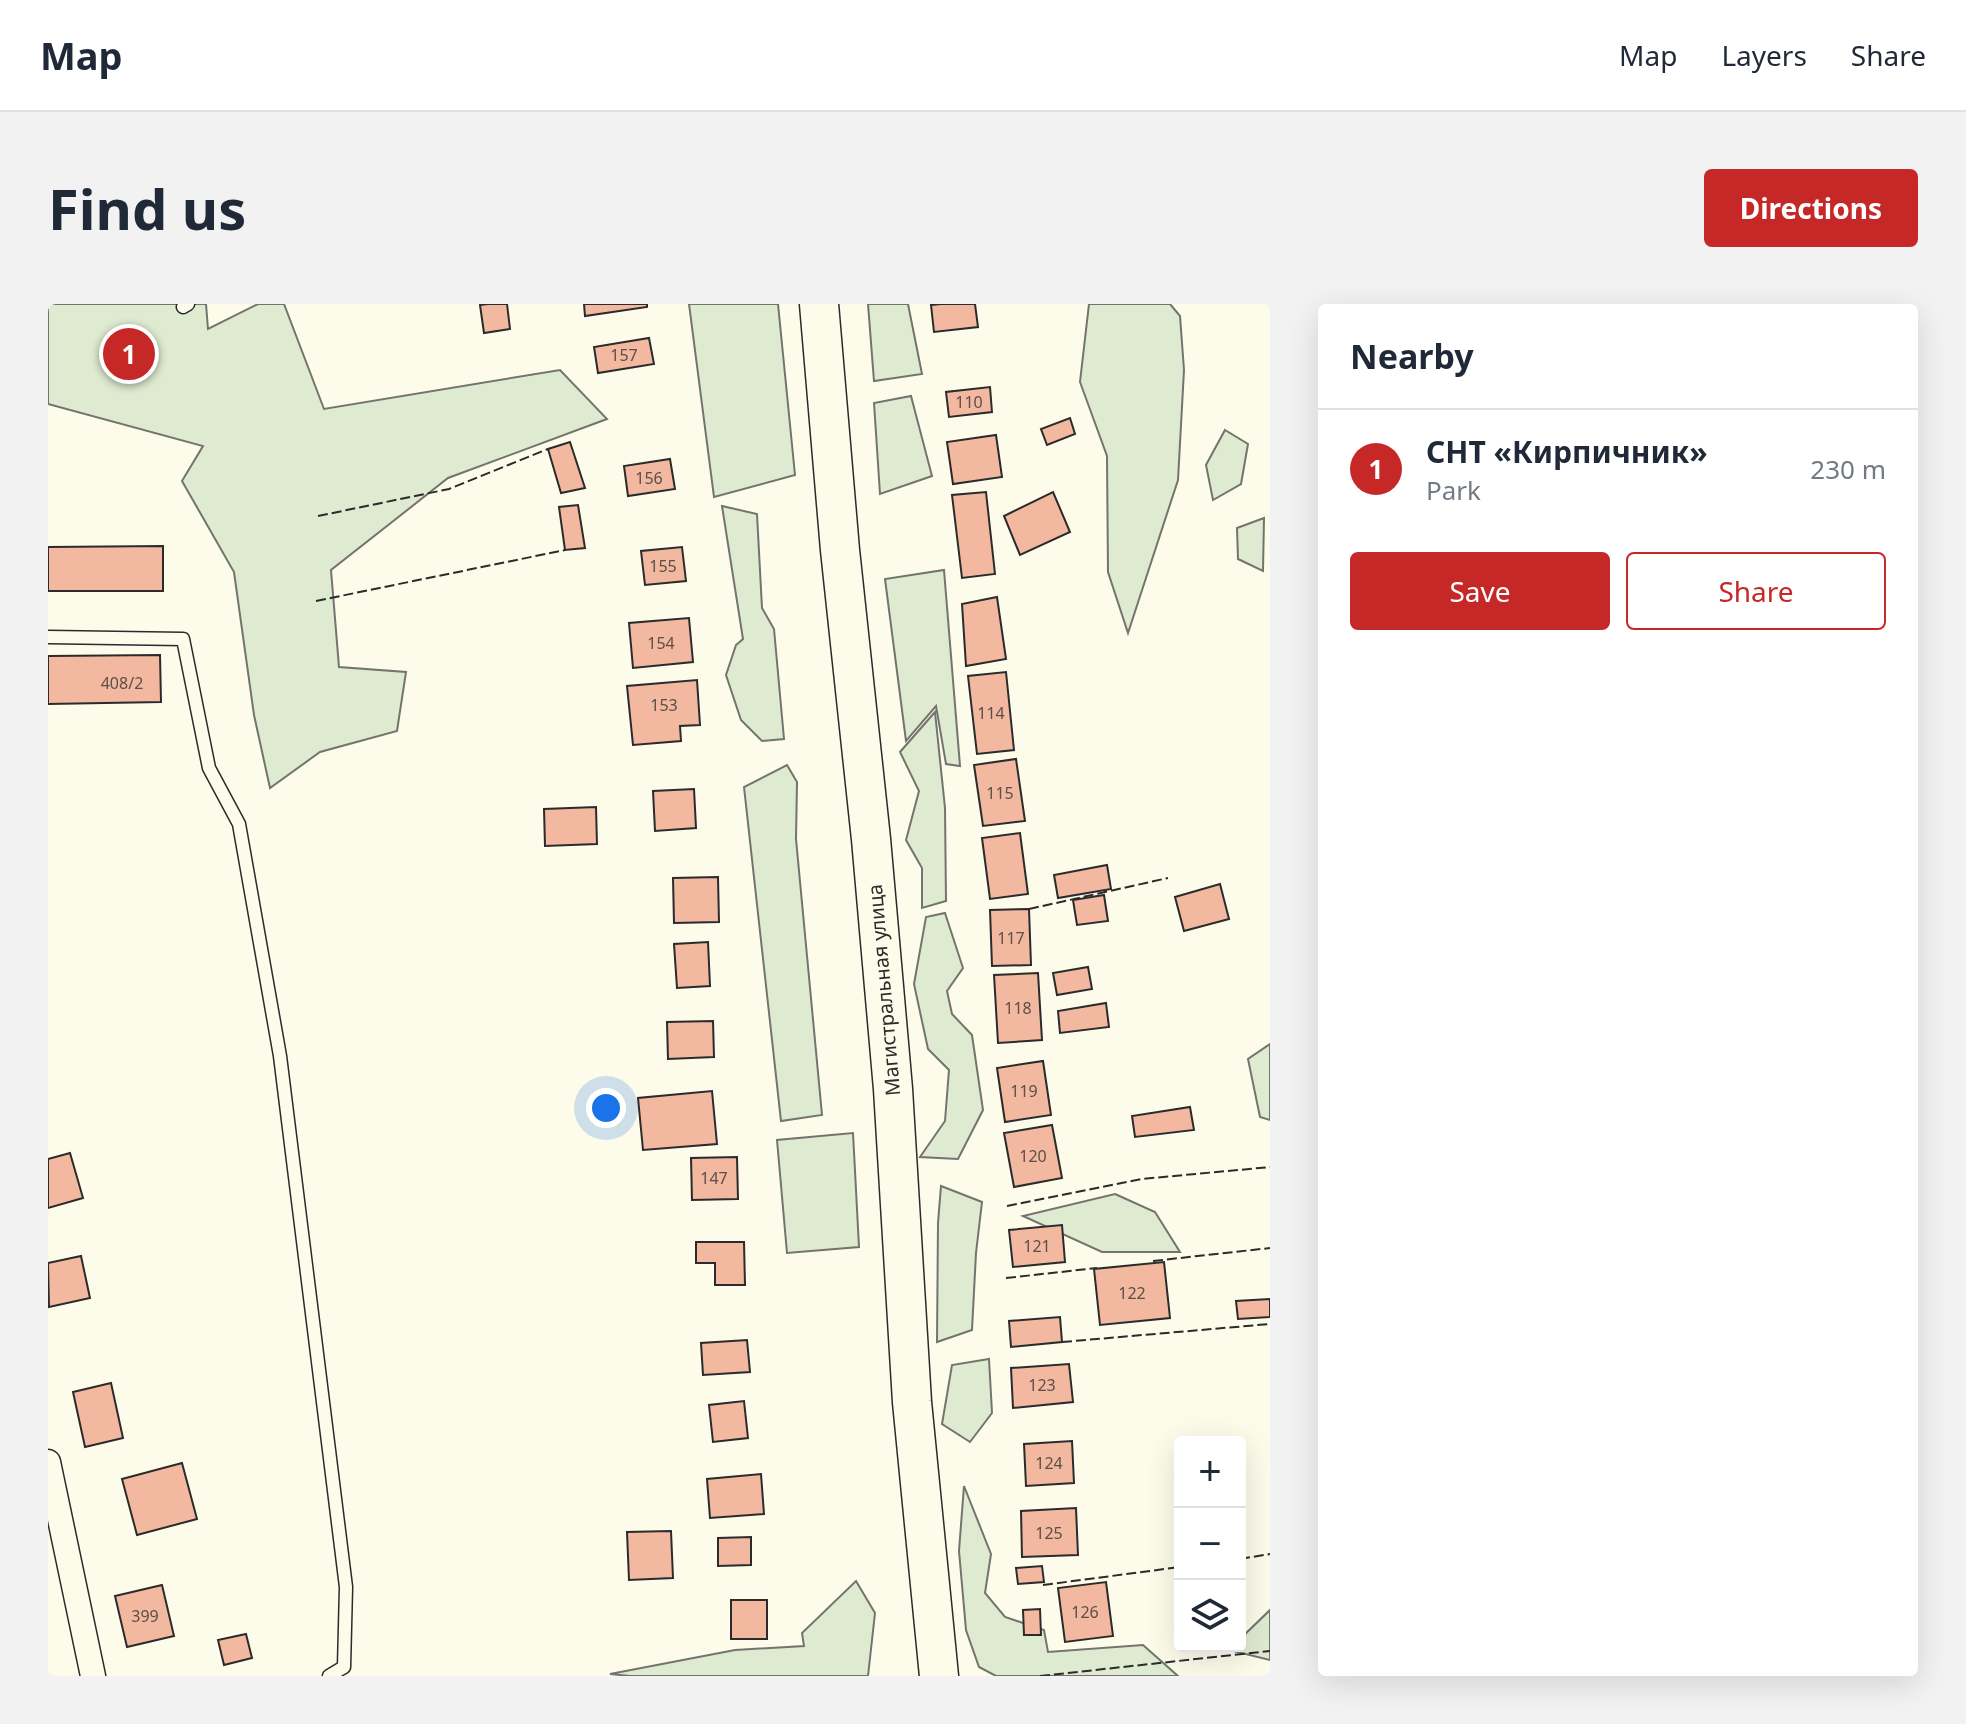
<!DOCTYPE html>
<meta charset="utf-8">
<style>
:root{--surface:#fff;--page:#f2f2f3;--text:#1f2937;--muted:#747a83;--line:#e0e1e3;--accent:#c62828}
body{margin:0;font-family:"Noto Sans",sans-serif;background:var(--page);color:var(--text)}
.controls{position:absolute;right:24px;bottom:24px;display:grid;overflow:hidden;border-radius:8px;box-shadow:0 8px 32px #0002}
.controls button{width:72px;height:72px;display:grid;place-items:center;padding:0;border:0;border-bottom:2px solid var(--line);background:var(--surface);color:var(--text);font:40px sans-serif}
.you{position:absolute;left:558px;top:804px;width:28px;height:28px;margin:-20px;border:6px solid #fff;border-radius:50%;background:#1a73e8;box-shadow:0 0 0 12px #1a73e833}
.badge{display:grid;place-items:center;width:52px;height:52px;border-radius:50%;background:var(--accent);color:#fff;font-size:26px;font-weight:700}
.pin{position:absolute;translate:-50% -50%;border:4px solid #fff;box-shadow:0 2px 8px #0006}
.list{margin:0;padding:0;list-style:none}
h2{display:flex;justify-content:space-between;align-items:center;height:104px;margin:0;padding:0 32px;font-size:34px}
h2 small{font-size:26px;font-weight:400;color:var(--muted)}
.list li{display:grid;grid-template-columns:52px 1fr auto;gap:24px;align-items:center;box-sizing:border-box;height:120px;padding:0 32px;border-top:2px solid var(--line)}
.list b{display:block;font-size:30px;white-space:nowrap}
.list p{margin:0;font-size:26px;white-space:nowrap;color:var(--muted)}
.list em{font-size:26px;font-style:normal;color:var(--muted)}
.actions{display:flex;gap:16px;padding:24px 32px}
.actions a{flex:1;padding:18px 0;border:2px solid var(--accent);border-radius:8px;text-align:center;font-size:28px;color:var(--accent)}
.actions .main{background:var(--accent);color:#fff}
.icon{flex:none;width:44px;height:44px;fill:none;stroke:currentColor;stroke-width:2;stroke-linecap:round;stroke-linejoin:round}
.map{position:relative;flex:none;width:1222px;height:1372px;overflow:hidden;border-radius:8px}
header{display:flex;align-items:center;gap:48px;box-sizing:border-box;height:112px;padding:0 40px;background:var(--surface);border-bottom:2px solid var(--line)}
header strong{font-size:38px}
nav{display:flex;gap:44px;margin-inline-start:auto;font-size:28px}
.intro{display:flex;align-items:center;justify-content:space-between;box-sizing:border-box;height:192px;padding:0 48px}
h1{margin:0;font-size:56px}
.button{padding:20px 36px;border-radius:8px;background:var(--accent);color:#fff;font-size:28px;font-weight:700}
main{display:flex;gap:48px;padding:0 48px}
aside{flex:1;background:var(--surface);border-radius:8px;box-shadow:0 8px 32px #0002}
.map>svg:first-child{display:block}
</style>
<header>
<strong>Map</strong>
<nav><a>Map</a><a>Layers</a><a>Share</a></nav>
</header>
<div class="intro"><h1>Find us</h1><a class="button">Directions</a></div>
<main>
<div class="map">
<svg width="1222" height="1372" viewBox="0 0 1222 1372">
<rect width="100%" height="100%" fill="#fdfbea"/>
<!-- green -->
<g fill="#deebd1" stroke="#74746e" stroke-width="2">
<polygon points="0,0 158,0 160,25 210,0 236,0 276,105 512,66 559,115 400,174 283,266 291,363 358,368 349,427 272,448 222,484 206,411 186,268 134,177 155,142 0,100"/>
<polygon points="641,0 730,0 747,171 666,193"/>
<polygon points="820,0 860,0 874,70 826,77"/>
<polygon points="1041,0 1122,0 1132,12 1136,66 1130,176 1080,329 1060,268 1059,152 1032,78"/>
<polygon points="863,92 884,172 832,190 826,99"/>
<polygon points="1177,126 1200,140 1193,180 1165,196 1158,161"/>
<polygon points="674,202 709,210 714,304 726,325 736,435 714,437 693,416 678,371 688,341 695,335"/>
<polygon points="1216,214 1215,267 1190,255 1189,224"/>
<polygon points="896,266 912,462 898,460 888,402 858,437 837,275"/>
<polygon points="887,408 897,504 898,597 874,604 874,564 858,536 871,487 852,448"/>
<polygon points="739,461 749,478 748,535 774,811 733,817 696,483"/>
<polygon points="897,609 915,664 899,687 904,710 924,731 935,806 910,855 872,853 897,817 901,766 880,745 866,680 878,613"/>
<polygon points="1222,740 1222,816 1212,813 1200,755"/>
<polygon points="805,829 811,943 739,949 729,836"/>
<polygon points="893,882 934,898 928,949 924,1026 889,1038 890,919"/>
<polygon points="1067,890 1107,908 1132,948 1054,948 975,912"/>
<polygon points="941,1055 944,1109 922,1138 894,1120 904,1061"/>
<polygon points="916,1182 943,1250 937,1289 957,1313 996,1326 1000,1348 1095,1341 1130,1372 948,1372 931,1363 918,1326 911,1247"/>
<polygon points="808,1277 827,1309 820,1372 582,1372 562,1370 687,1346 756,1342 754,1329"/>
<polygon points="1222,1306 1222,1356 1181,1346 1185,1342 1192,1342 1192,1335"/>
</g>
<!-- building -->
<g fill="#f2b8a0" stroke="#2b2b2b" stroke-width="2">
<polygon points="440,0 459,0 462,25 436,29 432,1"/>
<polygon points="536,0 599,0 599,3 537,12"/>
<polygon points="893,0 927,0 930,23 886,28 883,1"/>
<polygon points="601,34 606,60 550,69 546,43"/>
<polygon points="942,83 944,108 901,113 898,88"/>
<polygon points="1022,114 1027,130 999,141 993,125"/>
<polygon points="948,131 954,173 905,180 899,138"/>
<polygon points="522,138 537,184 513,189 500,145"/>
<polygon points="622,155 627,185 580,192 576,162"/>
<polygon points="938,188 947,270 914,274 904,191"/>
<polygon points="1005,188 1022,228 972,251 956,212"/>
<polygon points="530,201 537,244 517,246 511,203"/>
<polygon points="115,242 115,287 0,287 0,243"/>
<polygon points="634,243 638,277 597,281 593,247"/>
<polygon points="949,293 958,355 918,362 914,300"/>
<polygon points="641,314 645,358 585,364 581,319"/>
<polygon points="112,351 113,398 0,400 0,352"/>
<polygon points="958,368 966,446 929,450 920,372"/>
<polygon points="649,376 652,421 632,422 633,437 585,441 579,382"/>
<polygon points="968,455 977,517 935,522 926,461"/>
<polygon points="646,485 648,524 607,527 605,487"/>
<polygon points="548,503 549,540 497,542 496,505"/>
<polygon points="972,529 980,590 942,595 934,534"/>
<polygon points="1059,561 1063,585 1010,594 1006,571"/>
<polygon points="670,573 671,618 626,619 625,574"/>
<polygon points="1172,580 1181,615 1136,627 1127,593"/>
<polygon points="1056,591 1060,617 1029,621 1025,596"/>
<polygon points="981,605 983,661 944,662 942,606"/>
<polygon points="660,638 662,682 629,684 626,640"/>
<polygon points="1040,663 1044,685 1009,691 1005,669"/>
<polygon points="990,669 994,736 950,739 946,671"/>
<polygon points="1058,699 1061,723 1012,729 1010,707"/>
<polygon points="665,717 666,753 620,755 619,718"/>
<polygon points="995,757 1003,811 957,818 949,764"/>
<polygon points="664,787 669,840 595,846 590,794"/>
<polygon points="1142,803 1146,826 1087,833 1084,812"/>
<polygon points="1004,821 1014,874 966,883 956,829"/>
<polygon points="22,849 35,894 0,904 0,855"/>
<polygon points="689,853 690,895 644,896 643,854"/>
<polygon points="1014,921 1017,958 965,963 961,926"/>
<polygon points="648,938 696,938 697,981 667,981 667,959 648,959"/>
<polygon points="33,952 42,994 1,1003 0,959"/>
<polygon points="1116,958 1122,1014 1052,1021 1046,965"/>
<polygon points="1222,995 1222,1013 1190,1015 1188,997"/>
<polygon points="1012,1013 1014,1038 963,1043 961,1017"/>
<polygon points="699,1036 702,1068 655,1071 653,1039"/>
<polygon points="1021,1060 1025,1098 965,1104 963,1064"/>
<polygon points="63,1079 75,1134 37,1143 25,1088"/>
<polygon points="696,1097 700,1134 665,1138 661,1101"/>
<polygon points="1024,1137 1026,1179 978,1182 976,1140"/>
<polygon points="134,1159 149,1215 89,1231 74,1175"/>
<polygon points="713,1170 716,1210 662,1214 659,1175"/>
<polygon points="1028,1204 1030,1251 974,1253 973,1207"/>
<polygon points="623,1227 625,1274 581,1276 579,1228"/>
<polygon points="703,1233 703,1261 670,1262 670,1234"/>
<polygon points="994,1262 996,1278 970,1280 968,1264"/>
<polygon points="1058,1278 1065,1332 1017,1338 1010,1284"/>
<polygon points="114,1281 126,1332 79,1343 67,1292"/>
<rect x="683" y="1296" width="36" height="39"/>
<polygon points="992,1305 993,1331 976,1331 975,1306"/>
<polygon points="198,1330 204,1354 176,1361 170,1336"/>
</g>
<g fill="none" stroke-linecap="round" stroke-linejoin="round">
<defs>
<g id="lane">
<polyline points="135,3 140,0"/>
<polyline points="0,333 135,335 161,464 191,520 232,752 298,1283 296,1363 281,1372"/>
</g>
<polyline id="street" points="0,1158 45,1372"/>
<polyline id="primary" points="771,0 792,246 823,535 845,785 864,1098 891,1372"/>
</defs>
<!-- lane casing -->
<use href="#lane" stroke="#2b2b2b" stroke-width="15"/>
<!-- street casing -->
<use href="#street" stroke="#2b2b2b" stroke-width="27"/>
<!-- primary casing -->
<use href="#primary" stroke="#2b2b2b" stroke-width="41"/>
<!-- lane -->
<use href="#lane" stroke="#fdfbea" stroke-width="12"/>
<!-- street -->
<use href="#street" stroke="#fdfbea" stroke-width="24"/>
<!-- primary -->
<use href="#primary" stroke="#fdfbea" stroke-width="38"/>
<!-- fence -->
<g stroke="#2b2b2b" stroke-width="2" stroke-dasharray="10 4" stroke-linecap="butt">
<polyline points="270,212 401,185 500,145"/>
<polyline points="268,297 517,246"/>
<polyline points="981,605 1120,574"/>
<polyline points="959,902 1094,875 1222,863"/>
<polyline points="1105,957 1222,944"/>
<polyline points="958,974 1049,964"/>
<polyline points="1014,1038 1222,1020"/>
<polyline points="1192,1255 1222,1250"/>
<polyline points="995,1281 1132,1263"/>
<polyline points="992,1372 1222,1347"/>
</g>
</g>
<g text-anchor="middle" stroke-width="6" stroke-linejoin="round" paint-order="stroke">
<!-- number labels -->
<g font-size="16" fill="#5d4e48">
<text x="576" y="57">157</text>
<text x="921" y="104">110</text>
<text x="601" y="180">156</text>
<text x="615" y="268">155</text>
<text x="613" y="345">154</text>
<text x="74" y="385">408/2</text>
<text x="616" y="407">153</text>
<text x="943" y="415">114</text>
<text x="952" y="495">115</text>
<text x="963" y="640">117</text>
<text x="970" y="710">118</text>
<text x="976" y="793">119</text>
<text x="985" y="858">120</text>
<text x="666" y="880">147</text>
<text x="989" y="948">121</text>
<text x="1084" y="995">122</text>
<text x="994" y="1087">123</text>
<text x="1001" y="1165">124</text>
<text x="1001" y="1235">125</text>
<text x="1037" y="1314">126</text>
<text x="97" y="1318">399</text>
</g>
<!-- street labels -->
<g font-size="20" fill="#2b2b2b" stroke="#fdfbea">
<text transform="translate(836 686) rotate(-95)" y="7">Магистральная улица</text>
</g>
</g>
</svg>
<div class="controls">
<button>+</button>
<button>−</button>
<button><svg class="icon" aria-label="layers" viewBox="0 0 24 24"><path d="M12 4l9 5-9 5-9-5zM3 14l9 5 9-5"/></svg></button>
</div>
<div class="you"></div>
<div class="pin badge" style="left:81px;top:50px">1</div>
</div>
<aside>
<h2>Nearby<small></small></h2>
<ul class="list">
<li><span class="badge">1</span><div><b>СНТ «Кирпичник»</b><p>Park</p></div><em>230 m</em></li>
</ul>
<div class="actions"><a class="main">Save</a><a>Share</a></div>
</aside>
</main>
